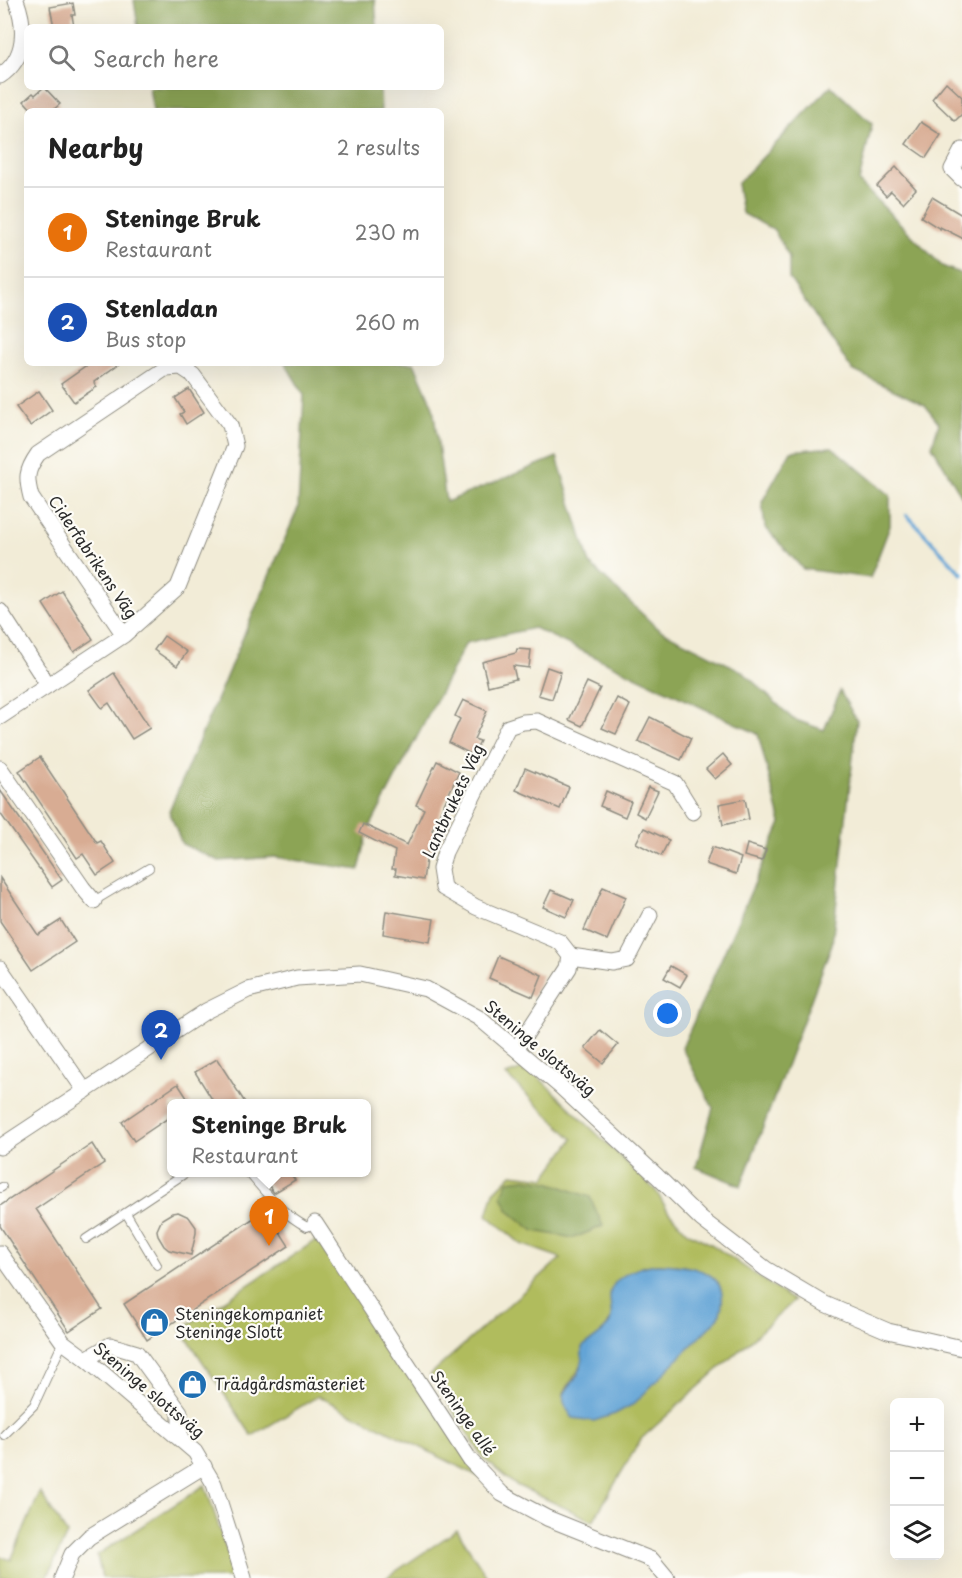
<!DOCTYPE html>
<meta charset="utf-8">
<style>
:root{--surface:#fff;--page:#f6f6f6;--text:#222;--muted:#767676;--line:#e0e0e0;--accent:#b45309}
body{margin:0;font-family:"Playpen Sans",sans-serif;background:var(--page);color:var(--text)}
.controls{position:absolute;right:18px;bottom:18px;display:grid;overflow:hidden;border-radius:9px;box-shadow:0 6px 24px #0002}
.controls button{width:54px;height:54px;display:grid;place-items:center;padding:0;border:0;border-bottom:2px solid var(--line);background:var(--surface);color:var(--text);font:30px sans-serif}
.you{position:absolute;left:668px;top:1014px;width:21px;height:21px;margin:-15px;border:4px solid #fff;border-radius:50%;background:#1a73e8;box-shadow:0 0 0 9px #1a73e833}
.badge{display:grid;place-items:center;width:39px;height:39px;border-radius:50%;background:var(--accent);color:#fff;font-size:20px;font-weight:700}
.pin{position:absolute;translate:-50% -50px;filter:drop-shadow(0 2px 3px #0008)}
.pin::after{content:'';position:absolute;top:32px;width:21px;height:18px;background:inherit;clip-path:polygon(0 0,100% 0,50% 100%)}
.popup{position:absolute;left:167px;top:1099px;width:204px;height:78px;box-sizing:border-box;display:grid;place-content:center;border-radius:9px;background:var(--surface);filter:drop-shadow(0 2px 4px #0005);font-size:20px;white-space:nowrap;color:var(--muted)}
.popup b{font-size:22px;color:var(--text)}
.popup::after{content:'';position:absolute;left:50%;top:100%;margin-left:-12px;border:12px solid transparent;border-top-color:var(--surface)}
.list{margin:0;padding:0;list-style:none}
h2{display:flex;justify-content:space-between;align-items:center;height:78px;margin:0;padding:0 24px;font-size:26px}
h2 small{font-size:20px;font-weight:400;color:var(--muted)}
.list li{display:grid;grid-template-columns:39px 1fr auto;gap:18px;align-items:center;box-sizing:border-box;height:90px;padding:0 24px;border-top:2px solid var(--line)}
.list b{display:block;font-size:22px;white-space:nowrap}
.list p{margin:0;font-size:20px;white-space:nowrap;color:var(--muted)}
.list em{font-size:20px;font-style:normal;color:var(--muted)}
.icon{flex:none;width:33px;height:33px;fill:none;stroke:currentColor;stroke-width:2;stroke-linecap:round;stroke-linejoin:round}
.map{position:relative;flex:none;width:962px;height:1578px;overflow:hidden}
.search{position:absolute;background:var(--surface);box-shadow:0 6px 24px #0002;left:24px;top:24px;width:420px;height:66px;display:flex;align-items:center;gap:15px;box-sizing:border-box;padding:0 21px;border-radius:9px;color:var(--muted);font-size:22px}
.panel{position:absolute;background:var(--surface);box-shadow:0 6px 24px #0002;left:24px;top:108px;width:420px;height:258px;border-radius:9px}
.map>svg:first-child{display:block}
</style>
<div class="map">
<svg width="962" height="1578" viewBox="0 0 962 1578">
<rect width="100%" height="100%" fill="#fdfcf7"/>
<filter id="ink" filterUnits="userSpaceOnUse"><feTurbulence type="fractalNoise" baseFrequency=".0167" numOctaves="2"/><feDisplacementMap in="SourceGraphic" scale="12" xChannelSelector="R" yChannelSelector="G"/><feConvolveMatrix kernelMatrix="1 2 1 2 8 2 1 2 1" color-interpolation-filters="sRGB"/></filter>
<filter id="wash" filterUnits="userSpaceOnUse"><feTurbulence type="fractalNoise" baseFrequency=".008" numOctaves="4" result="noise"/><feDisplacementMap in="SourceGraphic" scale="24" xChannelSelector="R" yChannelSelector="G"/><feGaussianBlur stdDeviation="1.35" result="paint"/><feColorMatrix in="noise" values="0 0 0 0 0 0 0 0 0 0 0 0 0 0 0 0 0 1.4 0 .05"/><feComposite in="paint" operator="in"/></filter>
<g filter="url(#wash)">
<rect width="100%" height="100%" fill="#f2ecd7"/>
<!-- green -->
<g fill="#b0bc5d" stroke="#6e7444" stroke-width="1.5" fill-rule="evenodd">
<path d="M528,1067L656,1191L668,1211L687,1232L711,1244L794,1301L641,1439L593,1521L514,1484L484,1459L430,1375L561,1258L521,1244L487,1215L494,1192L512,1174L545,1178L573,1139L506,1075ZM656,1264C681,1265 699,1265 719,1283L563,1394L608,1325L626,1274L642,1267Z"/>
<polygon points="321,1237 480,1477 318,1396 252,1436 181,1329"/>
<polygon points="205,1485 236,1578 102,1578 97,1555"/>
<polygon points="40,1492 67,1534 47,1578 0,1578 0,1556 11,1560"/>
<polygon points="457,1530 488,1578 386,1578"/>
</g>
<!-- forest -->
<g fill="#8ca454" stroke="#5c6840" stroke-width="1.5">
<polygon points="134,0 375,0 377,27 138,27"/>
<polygon points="831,86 872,124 859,182 942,266 962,274 962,497 932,446 939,423 925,405 852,370 789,278 789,257 774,230 742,213 737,184"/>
<polygon points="149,87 380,87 381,111 153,111"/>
<polygon points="285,363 414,363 433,407 446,502 557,457 590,564 658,629 742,671 793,719 824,730 840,691 857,721 832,944 741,1186 696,1167 713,1108 682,1048 781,823 758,734 534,628 466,643 368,831 359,870 275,857 219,861 182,844 169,811 298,508 304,395"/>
<polygon points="832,447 890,495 890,526 870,578 803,569 765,527 762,502 791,451"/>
<polygon points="525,1179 548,1182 590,1197 603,1226 574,1238 534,1231 509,1211 502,1196 508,1181"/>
</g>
<!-- water -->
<path fill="#63a4d6" stroke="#476880" stroke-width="1.5" d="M656,1264C692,1265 735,1270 719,1317L634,1404L615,1414L594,1421L573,1418C551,1389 573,1392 581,1367C582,1361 582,1353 582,1347C590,1341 602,1334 608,1326C614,1317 610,1307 610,1298C609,1276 639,1267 656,1264Z"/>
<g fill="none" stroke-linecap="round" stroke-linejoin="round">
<!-- stream -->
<polyline stroke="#63a4d6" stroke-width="4" points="907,515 962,574"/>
</g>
<g id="blocks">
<!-- building -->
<g fill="#d8ac93">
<polygon points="73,3 75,15 72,15 74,27 54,27 50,7"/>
<polygon points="946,82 962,97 962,114 955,121 932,99"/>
<polygon points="44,87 60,104 52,111 33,111 24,101 33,93 35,95"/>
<polygon points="921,122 941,135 926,158 906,144"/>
<polygon points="896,167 916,189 903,203 891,191 886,196 877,186"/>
<polygon points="932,197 962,215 962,238 940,227 940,229 921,217"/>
<polygon points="91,363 120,363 94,382 97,387 74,402 61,384"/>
<polygon points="189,389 204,412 186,424 180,414 184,412 175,398"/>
<polygon points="39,391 52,410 30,426 16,407"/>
<polygon points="62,591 93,639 74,652 43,604"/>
<polygon points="164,636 187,652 177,666 154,650"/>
<polygon points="517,649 531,650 529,668 513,666 516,679 488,686 482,662 516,653"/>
<polygon points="547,667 561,672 552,699 538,695"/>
<polygon points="114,673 150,728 132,739 109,703 102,708 89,690"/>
<polygon points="587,682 600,688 582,726 569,720"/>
<polygon points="617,698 630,705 616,734 602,728"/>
<polygon points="463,700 487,711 474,739 480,741 473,755 449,743 460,719 455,716"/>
<polygon points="650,717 691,738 681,760 638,741"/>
<polygon points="723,754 732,765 715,779 706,769"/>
<polygon points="40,757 97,843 101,841 115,863 97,875 83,854 77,858 19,771"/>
<polygon points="437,761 459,772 432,830 440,834 432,850 428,848 423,880 395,875 396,869 392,869 395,851 359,833 363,824 407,845 424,809 416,805"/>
<polygon points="525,768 569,787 560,809 516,790"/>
<polygon points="648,787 658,791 645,818 636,813"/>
<polygon points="0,790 62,880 52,887 0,813"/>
<polygon points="606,791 631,802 625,817 600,806"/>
<polygon points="745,799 749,819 723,825 719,804"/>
<polygon points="644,828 669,840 661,856 636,843"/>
<polygon points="747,844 766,850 762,861 744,856"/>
<polygon points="712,847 741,858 736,874 706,864"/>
<polygon points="0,878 38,935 61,920 75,942 33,970 0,921"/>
<polygon points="603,887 626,897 607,940 584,930"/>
<polygon points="551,890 574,900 566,917 543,907"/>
<polygon points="386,911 434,919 430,942 383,934"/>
<polygon points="498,956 542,975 533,997 489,978"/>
<polygon points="671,966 687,975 680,987 664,978"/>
<polygon points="600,1030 618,1045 603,1063 585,1048"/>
<polygon points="217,1059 246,1104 215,1104 195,1072"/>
<polygon points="178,1084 191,1104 171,1104 171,1116 134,1141 122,1122"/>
<polygon points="92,1144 104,1163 36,1209 102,1309 69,1331 0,1226 0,1206"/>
<polygon points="260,1173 290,1173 295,1180 274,1193"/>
<polygon points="266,1210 289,1246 147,1340 124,1304"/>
<polygon points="178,1212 189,1217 196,1227 196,1233 191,1255 169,1250 164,1246 158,1236 157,1230 162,1219 172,1213"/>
</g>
</g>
</g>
<g filter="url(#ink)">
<use href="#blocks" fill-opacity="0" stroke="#8e8c81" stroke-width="1.5"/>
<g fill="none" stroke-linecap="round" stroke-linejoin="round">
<defs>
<g id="service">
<polyline points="94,901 149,868"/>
<path d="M248,1172C266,1193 282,1214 307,1227L315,1223"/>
<polyline points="0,1188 2,1187"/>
<polyline points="126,1213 157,1265"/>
<polyline points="86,1239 187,1172"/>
<polyline points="4,1435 34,1405 63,1342"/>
</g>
<g id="minor">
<path d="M0,76C27,58 26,27 16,0"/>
<polyline points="962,150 952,169 962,179"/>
<polyline points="0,611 48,685"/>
<path d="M0,717L124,635L178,587L235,446L230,425L193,375L181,367L166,368L38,454C26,471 26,478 31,497L124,635"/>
<polyline points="0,768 83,888 94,901"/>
<polyline points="571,956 612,962 627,959 650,915"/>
<polyline points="0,968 85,1091"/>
<polyline points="517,1048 569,968 571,956 560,942 476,907 443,888 440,869 445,852 508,727 523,722 537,721 675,783 693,812"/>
<polyline points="0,1147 206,1011 248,990 297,978 360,974 426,989 479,1018 561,1087 657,1176 701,1219 766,1269 825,1304 888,1331 962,1348"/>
<polyline points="315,1223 470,1460 502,1494 547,1518 652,1560 667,1578"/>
<polyline points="0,1253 63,1342 86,1359 195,1452 214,1484 244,1578"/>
<polyline points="86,1359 110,1345 137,1353 180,1412 180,1438"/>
<polyline points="62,1578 72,1554 89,1537 204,1466"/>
</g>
</defs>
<!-- service casing -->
<use href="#service" stroke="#8e8c81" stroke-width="10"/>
<!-- minor casing -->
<use href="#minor" stroke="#8e8c81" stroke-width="17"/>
<!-- service -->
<use href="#service" stroke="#fff" stroke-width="8"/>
<!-- minor -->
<use href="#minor" stroke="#fff" stroke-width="15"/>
</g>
</g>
<!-- icons -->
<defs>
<symbol id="shop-disc" viewBox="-11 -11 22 22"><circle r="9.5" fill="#1f6fb2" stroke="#fdfcf7"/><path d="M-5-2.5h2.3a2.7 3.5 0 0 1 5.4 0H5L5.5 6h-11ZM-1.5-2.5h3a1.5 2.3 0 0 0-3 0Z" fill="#fff"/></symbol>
</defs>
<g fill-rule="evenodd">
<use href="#shop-disc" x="138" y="1306" width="33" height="33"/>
<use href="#shop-disc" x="176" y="1368" width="33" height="33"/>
</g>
<g text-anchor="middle" stroke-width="4.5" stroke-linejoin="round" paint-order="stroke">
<!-- street labels -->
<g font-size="16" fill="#2b2b2b" stroke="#fdfcf7">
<text transform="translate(93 557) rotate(56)" y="6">Ciderfabrikens Väg</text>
<text transform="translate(453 801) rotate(-65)" y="6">Lantbrukets Väg</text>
<text transform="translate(540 1048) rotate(40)" y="6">Steninge slottsväg</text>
<text transform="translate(149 1390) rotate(40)" y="6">Steninge slottsväg</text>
<text transform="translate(463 1413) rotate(55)" y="6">Steninge allé</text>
</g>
<!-- poi labels -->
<g font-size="16" fill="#2b2b2b" stroke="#fdfcf7" text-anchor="start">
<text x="175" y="1320">Steningekompaniet<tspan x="175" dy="18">Steninge Slott</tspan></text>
<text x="214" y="1390">Trädgårdsmästeriet</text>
</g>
</g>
</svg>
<div class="controls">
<button>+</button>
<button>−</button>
<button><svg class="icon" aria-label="layers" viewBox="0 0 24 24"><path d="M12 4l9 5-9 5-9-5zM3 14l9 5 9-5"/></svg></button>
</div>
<div class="you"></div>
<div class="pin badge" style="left:269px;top:1246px;background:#e8710a">1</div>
<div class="popup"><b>Steninge Bruk</b>Restaurant</div>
<div class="pin badge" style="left:161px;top:1060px;background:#1a4fb4">2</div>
<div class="search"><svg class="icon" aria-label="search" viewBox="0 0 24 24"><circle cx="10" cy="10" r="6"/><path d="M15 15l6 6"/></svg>Search here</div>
<section class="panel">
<h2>Nearby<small>2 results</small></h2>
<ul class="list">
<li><span class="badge" style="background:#e8710a">1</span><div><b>Steninge Bruk</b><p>Restaurant</p></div><em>230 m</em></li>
<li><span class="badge" style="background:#1a4fb4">2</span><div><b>Stenladan</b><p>Bus stop</p></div><em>260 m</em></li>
</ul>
</section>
</div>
